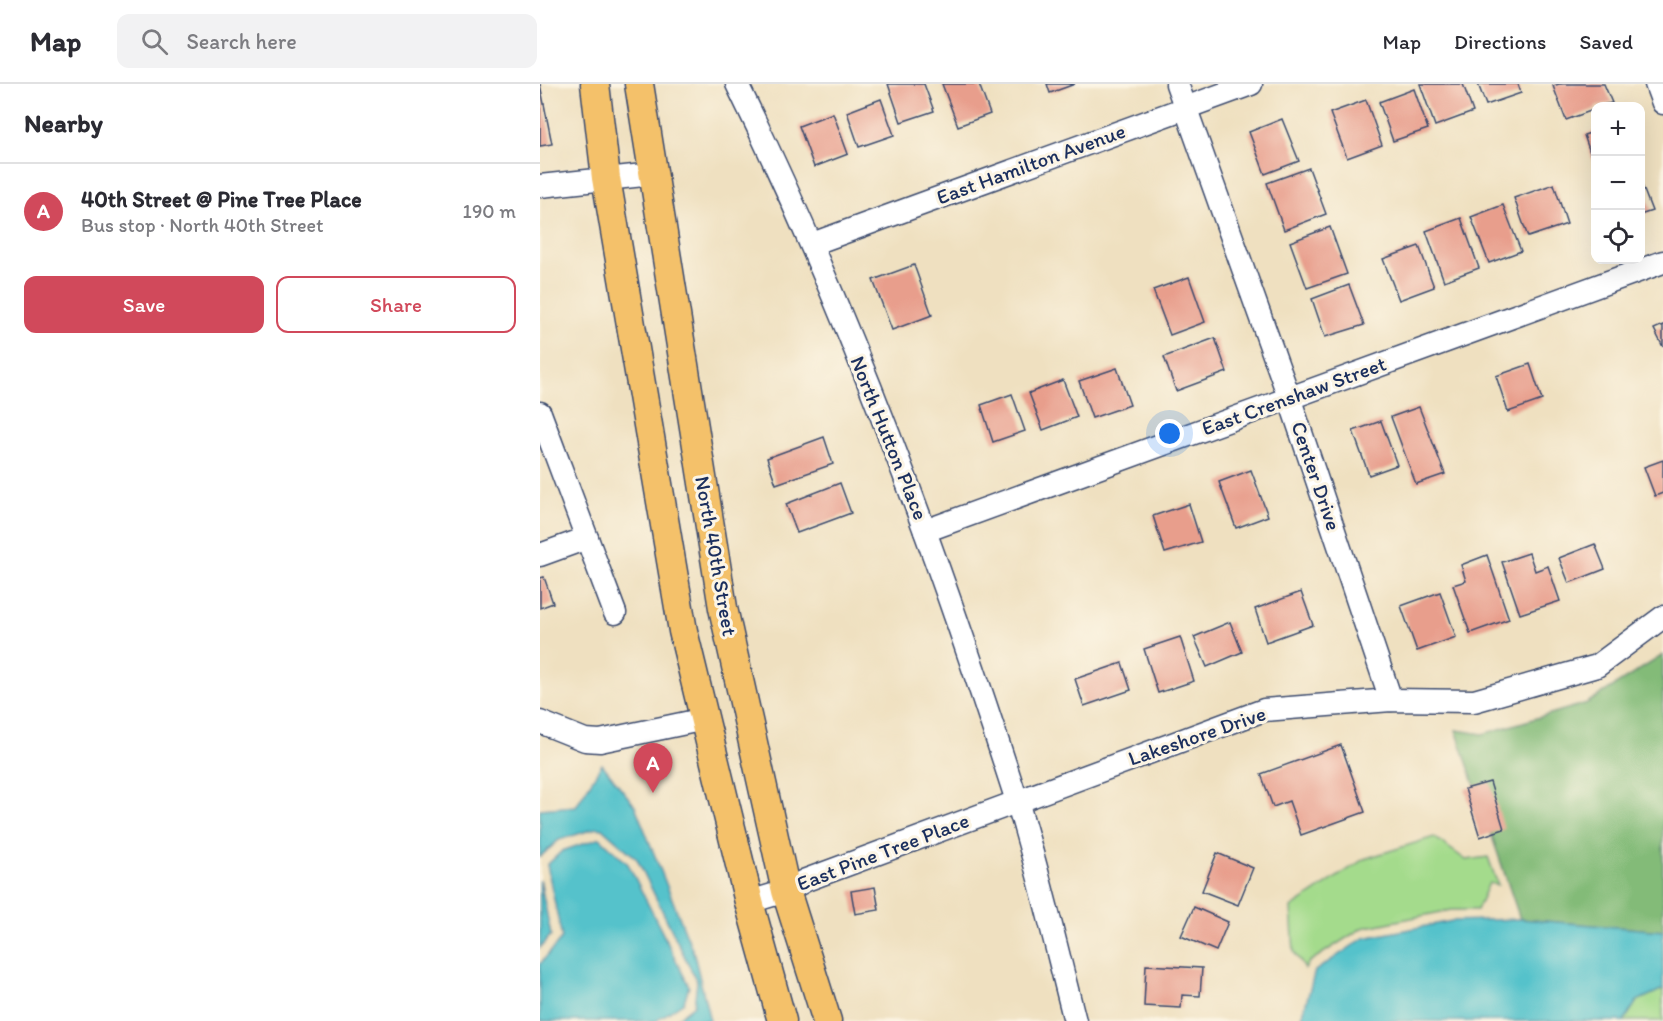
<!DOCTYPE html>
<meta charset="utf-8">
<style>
:root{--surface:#fff;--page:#f2f2f3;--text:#2b2b33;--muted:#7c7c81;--line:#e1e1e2;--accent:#d1495b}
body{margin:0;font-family:Itim,sans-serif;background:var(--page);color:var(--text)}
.controls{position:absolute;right:18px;top:18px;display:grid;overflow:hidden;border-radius:12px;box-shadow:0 6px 24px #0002}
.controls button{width:54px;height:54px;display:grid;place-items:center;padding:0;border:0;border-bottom:2px solid var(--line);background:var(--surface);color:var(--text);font:30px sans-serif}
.you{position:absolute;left:630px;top:350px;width:21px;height:21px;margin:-15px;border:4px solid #fff;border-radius:50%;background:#1a73e8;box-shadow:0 0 0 9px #1a73e833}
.badge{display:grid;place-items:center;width:39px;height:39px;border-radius:50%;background:var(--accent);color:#fff;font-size:20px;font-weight:700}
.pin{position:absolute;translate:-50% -50px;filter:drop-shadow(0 2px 3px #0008)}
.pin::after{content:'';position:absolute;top:32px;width:21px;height:18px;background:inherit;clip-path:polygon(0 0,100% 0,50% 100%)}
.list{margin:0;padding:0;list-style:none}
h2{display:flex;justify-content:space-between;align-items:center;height:78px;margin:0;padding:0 24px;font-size:26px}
h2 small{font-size:20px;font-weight:400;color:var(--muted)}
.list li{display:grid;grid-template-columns:39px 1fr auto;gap:18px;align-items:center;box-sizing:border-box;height:96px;padding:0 24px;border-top:2px solid var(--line)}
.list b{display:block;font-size:22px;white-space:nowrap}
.list p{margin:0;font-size:20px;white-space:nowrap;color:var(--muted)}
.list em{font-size:20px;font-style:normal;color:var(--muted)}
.actions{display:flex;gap:12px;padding:18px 24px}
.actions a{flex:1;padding:14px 0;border:2px solid var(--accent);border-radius:12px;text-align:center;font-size:21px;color:var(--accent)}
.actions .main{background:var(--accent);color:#fff}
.icon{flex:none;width:33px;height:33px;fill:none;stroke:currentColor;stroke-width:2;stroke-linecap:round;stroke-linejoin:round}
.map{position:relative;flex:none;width:1123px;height:937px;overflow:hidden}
header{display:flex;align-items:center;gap:36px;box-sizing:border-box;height:84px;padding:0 30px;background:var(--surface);border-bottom:2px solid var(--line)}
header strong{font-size:28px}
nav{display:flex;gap:33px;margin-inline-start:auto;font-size:21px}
.search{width:420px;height:54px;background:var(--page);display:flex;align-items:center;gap:15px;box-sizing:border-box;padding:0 21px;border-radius:12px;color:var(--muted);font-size:22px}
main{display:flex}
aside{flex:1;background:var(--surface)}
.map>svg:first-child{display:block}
</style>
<header>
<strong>Map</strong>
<div class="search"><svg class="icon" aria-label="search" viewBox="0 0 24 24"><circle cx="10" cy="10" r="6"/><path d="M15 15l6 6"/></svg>Search here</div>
<nav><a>Map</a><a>Directions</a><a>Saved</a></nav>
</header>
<main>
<aside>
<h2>Nearby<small></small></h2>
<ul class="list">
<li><span class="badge">A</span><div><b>40th Street @ Pine Tree Place</b><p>Bus stop · North 40th Street</p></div><em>190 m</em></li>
</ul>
<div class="actions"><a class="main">Save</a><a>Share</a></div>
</aside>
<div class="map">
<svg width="1123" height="937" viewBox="0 0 1123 937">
<rect width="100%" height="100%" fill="#fcf5e5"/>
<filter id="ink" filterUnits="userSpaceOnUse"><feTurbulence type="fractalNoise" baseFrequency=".0167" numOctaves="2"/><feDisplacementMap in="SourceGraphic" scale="12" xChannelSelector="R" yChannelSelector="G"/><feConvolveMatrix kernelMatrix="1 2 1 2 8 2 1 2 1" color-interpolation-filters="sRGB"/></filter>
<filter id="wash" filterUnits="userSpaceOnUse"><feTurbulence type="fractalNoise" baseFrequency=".008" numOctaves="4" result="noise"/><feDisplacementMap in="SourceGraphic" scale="24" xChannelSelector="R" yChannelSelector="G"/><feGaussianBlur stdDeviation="1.35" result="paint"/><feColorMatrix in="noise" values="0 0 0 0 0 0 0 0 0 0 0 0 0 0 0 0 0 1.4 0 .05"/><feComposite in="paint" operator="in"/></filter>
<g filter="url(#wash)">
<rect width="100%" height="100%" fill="#efe0c0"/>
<!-- green -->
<g fill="#a4db8c" stroke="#608575" stroke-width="1.5">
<polygon points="894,753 926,776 948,773 958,801 949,799 937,826 911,826 822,844 769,878 765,885 754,868 751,824 824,775"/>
<polygon points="1123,905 1123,937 1084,937 1097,917"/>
</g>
<!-- forest -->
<polygon fill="#83bb78" stroke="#4f756b" stroke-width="1.5" points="1123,571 1123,847 980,835 916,646 943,650 1047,619"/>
<!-- water -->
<g fill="#54c2cb" stroke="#387894" stroke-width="1.5">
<polygon points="62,680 95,722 154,870 170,937 134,937 154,921 157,898 97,775 63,745 57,744 19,756 0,773 0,725 36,722"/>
<polygon points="60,754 88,780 149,902 144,918 116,937 0,937 0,880 22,854 7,781 22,767"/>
<polygon points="0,796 11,851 0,864"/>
<polygon points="980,835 1123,847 1123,905 1097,917 1084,937 761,937 775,887 824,854 912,837"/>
</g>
<g id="blocks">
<!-- building -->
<g fill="#e89e8c">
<polygon points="0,0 12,60 0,62"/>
<polygon points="348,0 384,0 394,27 361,38"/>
<polygon points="402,0 439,0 450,30 418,42"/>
<polygon points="507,0 535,0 510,9"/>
<polygon points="880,0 923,0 933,28 895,42"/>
<polygon points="938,0 978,0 981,9 946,21"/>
<polygon points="1019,0 1064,0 1072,19 1056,22 1056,25 1026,36 1013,2"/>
<polygon points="874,5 888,45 853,57 839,18"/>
<polygon points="341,15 354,51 319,63 307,28"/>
<polygon points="826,16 842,61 807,74 790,29"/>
<polygon points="293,29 308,70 274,83 259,42"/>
<polygon points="742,35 759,77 725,90 709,48"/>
<polygon points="1056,47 1056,83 1055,83 1044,51"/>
<polygon points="769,84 786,130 744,146 727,99"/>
<polygon points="1100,96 1112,127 1100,131"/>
<polygon points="1014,100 1027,140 988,153 974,114"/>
<polygon points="963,121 981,167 949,179 931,133"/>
<polygon points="921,134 939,184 904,197 886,147"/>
<polygon points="790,143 807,190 767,204 750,158"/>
<polygon points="879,162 894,203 859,216 843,175"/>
<polygon points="374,181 392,231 352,246 333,196"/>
<polygon points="649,193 665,238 630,251 613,206"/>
<polygon points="809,201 824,241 785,253 772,215"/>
<polygon points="1123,241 1123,263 1114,245"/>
<polygon points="675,254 687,288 636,307 624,273"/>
<polygon points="990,280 1002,316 968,328 956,292"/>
<polygon points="577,284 590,321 552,334 539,297"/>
<polygon points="523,296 537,333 503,346 489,309"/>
<polygon points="472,310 485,347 453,358 441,321"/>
<polygon points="879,323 905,390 876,400 851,333"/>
<polygon points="841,337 857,381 829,391 813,347"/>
<polygon points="284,353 293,380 236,400 227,374"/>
<polygon points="1123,376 1123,409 1115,412 1104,383"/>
<polygon points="711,386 728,432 696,444 679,398"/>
<polygon points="300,399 311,429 257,449 246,420"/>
<polygon points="649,420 661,458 625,469 613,432"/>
<polygon points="1055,460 1065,485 1029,499 1019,474"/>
<polygon points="989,469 995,487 1008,482 1020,517 980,530 962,478"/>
<polygon points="947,471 969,535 930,549 913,501 926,497 921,481"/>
<polygon points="4,493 13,519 0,524 0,494"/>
<polygon points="761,508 773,541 726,558 715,525"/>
<polygon points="900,508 916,553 877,567 861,522"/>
<polygon points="690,538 702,568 667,583 654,553"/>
<polygon points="640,553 654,597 618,609 604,565"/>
<polygon points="582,579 591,606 544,622 535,595"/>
<polygon points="801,661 825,728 761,751 749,717 733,723 721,690"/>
<polygon points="950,698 964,745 940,753 925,705"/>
<polygon points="677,769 713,784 698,821 662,807"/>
<polygon points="335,803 339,826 315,830 311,807"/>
<polygon points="654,823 688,838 676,867 641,852"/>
<polygon points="606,881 662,884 660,912 642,911 641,924 604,922"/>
</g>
</g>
</g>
<g filter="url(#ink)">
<use href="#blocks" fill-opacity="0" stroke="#3b4a6d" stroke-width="1.5"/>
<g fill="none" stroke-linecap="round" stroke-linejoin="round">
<defs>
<g id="minor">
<path d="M197,0C309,229 398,471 476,714C499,787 516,863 535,937"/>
<polyline points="637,0 749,313 851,616"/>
<polyline points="1116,0 1123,19"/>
<polyline points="0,102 113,90"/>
<polyline points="272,160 711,0"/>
<polyline points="0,329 75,529"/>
<polyline points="385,447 1123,178"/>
<polyline points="0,471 47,454"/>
<polyline points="0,638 45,656 60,657 165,635"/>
<polyline points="209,818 246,807 266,796 724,626 851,616 934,617 1057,582 1123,533"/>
</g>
<g id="major">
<polyline points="55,0 66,94 143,547 209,818 242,937"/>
<polyline points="99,0 183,524 246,807 287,937"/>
</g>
</defs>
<!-- minor casing -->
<use href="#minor" stroke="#3b4a6d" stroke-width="25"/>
<!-- major casing -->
<use href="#major" stroke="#3b4a6d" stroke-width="31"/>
<!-- minor -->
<use href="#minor" stroke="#fff" stroke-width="22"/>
<!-- major -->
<use href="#major" stroke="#f4c16a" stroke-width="28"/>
</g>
</g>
<g text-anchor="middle" stroke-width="6" stroke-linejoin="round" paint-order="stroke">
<!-- street labels -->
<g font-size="21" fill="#1b2f5e" stroke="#fcf5e5">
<text transform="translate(491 80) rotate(-20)" y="7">East Hamilton Avenue</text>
<text transform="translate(754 312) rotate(-20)" y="7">East Crenshaw Street</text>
<text transform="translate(349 354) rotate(68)" y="7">North Hutton Place</text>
<text transform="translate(776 392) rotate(71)" y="7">Center Drive</text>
<text transform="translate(176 472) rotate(80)" y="7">North 40th Street</text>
<text transform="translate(657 652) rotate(-19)" y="7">Lakeshore Drive</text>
<text transform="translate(343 768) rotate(-21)" y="7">East Pine Tree Place</text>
</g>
</g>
</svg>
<div class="controls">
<button>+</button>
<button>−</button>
<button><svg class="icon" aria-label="locate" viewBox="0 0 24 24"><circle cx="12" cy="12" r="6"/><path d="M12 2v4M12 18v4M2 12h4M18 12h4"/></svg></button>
</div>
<div class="you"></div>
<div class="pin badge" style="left:113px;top:709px">A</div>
</div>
</main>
